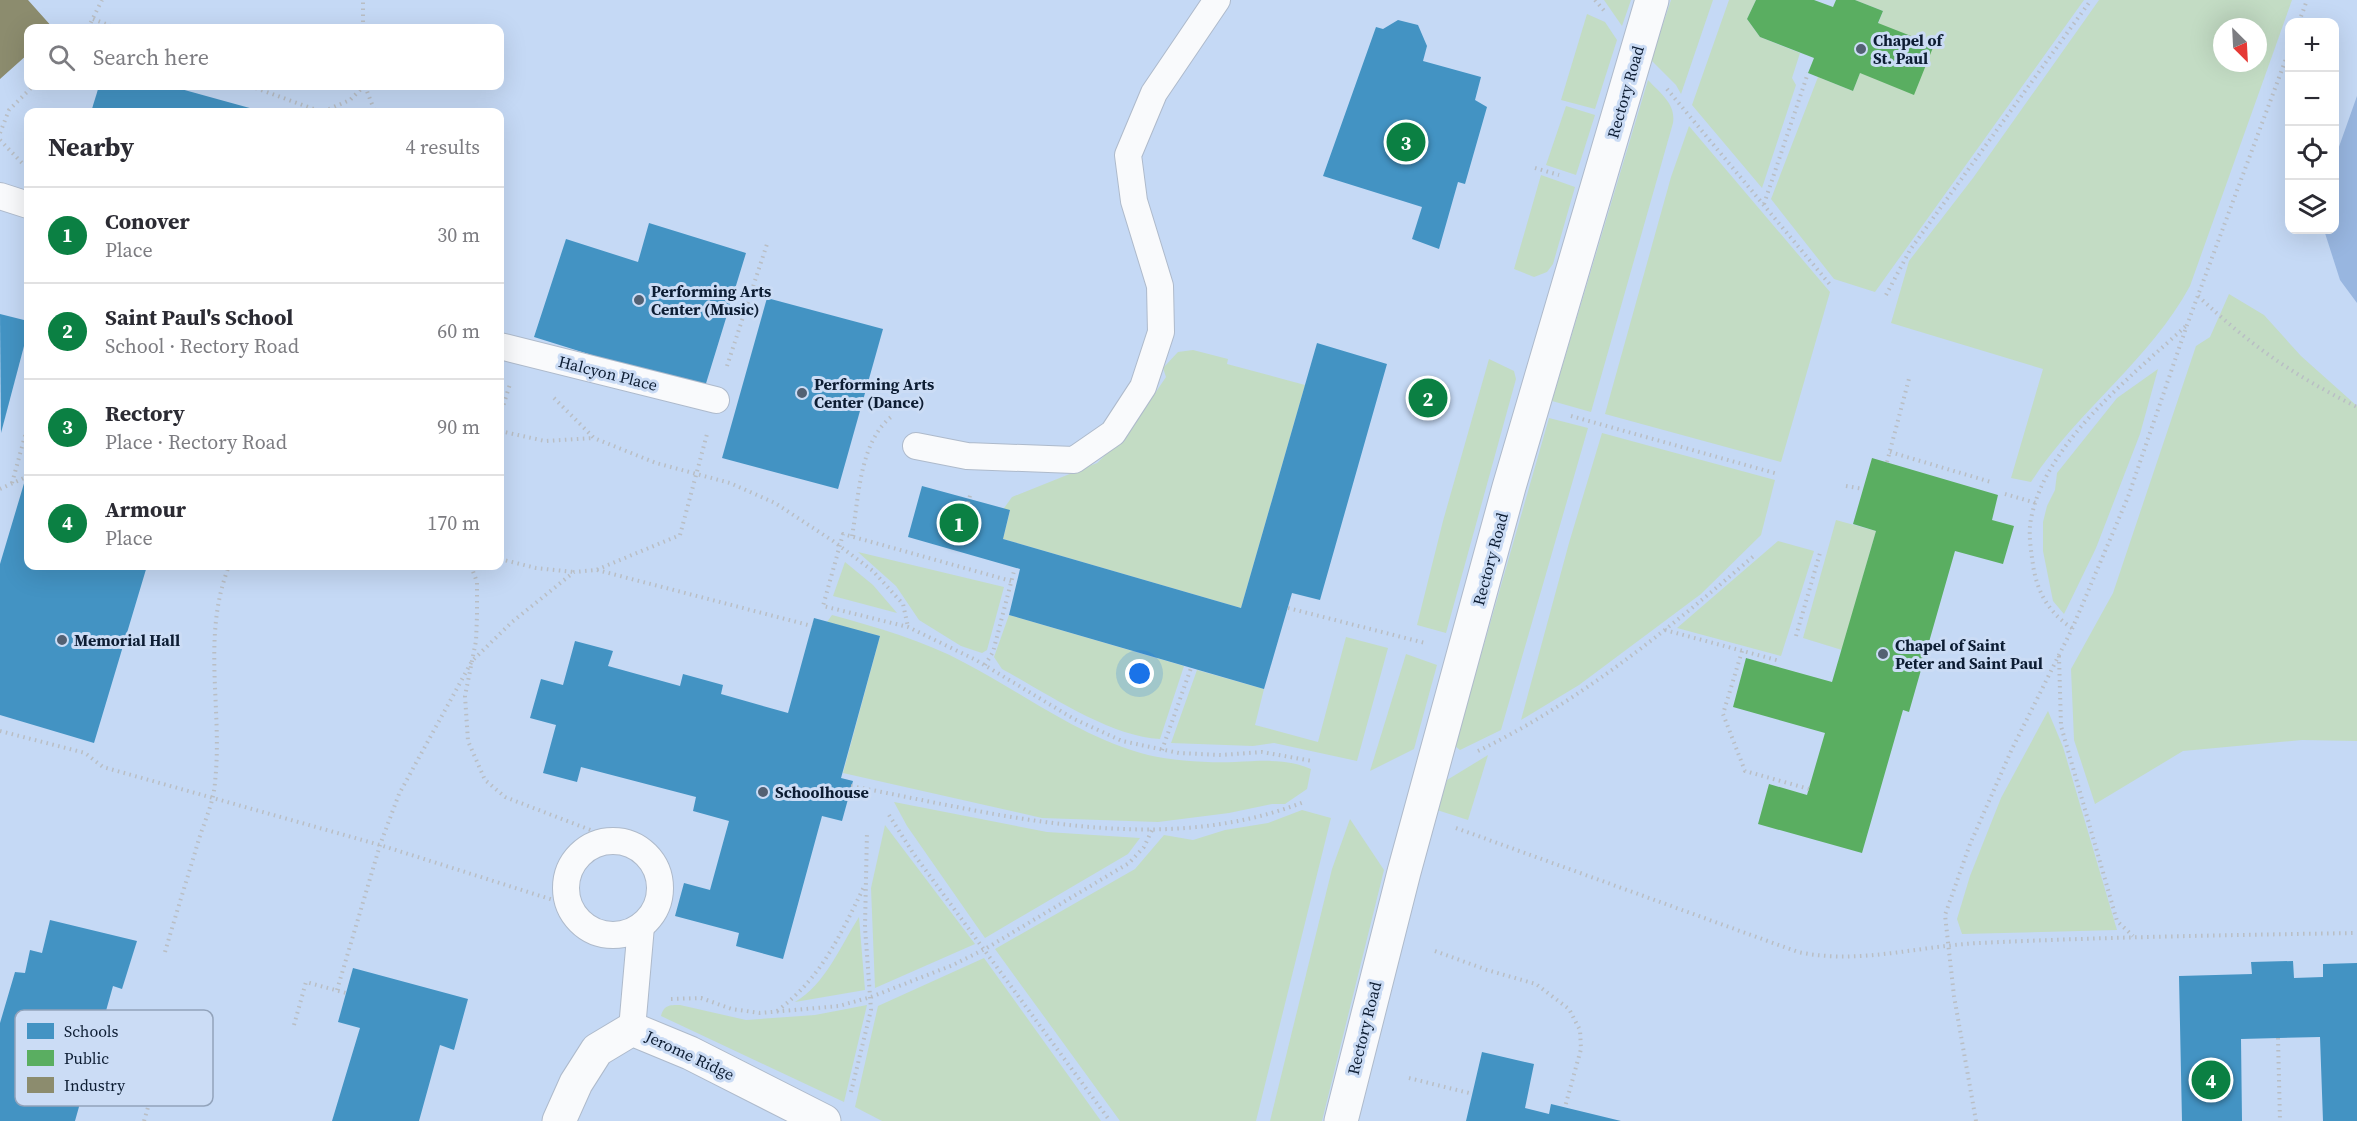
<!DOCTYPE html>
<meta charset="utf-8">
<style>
:root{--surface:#fff;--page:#f7f7f7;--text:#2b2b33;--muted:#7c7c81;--line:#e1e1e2;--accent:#0b8043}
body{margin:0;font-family:"Source Serif 4",serif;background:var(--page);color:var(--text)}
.controls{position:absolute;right:18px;top:18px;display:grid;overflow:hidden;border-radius:12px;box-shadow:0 6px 24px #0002}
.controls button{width:54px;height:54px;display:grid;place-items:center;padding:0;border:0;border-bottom:2px solid var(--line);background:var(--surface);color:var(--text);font:30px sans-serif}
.compass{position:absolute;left:2213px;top:18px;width:54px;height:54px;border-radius:50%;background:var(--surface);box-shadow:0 6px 24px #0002;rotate:156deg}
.you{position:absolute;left:1140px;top:674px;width:21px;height:21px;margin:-15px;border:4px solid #fff;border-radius:50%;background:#1a73e8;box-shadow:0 0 0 9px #1a73e833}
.badge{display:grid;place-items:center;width:39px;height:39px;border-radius:50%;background:var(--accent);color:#fff;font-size:20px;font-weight:700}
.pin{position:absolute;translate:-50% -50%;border:3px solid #fff;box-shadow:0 2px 6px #0006}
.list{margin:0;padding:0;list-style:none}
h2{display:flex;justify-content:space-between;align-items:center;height:78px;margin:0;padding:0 24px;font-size:26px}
h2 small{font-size:20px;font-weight:400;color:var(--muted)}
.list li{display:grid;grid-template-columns:39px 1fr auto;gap:18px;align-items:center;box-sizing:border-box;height:96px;padding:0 24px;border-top:2px solid var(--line)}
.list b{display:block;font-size:22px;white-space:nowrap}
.list p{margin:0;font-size:20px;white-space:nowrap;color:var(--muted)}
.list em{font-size:20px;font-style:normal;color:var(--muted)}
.icon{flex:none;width:33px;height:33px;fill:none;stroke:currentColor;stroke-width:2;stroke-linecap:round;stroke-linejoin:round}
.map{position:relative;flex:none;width:2357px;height:1121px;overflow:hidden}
.search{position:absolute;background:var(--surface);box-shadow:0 6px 24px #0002;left:24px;top:24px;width:480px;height:66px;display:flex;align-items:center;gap:15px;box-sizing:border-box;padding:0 21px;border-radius:12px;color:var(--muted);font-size:22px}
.panel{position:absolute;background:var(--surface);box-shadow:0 6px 24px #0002;left:24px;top:108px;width:480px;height:462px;border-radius:12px}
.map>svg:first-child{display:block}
</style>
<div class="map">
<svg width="2357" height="1121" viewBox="0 0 2357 1121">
<rect width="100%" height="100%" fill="#d5deeb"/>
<!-- built -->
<path fill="#c5d9f5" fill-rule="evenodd" d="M0,0H2357V1121H0ZM2290,22H2334V230H2290ZM2222,27H2258V63H2222ZM28,28H500V86H28ZM28,112H500V566H28Z"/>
<!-- green -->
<g fill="#c3dcc4" fill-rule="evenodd">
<polygon points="1604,0 1631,0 1622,26"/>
<polygon points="1671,0 1713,0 1681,94 1676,85 1651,60"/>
<polygon points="1729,0 1756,0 1747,19 1760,37 1800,53 1792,78 1796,85 1762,188 1692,105"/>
<polygon points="1855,0 2084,0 1875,292 1834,279 1771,199 1818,77 1853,91 1883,11"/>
<path d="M2099,0H2292L2190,286C2150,360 2077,411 2031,482L2011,478L2043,369L1891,323L1909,261L1973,178ZM2222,27H2258V63H2222Z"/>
<polygon points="1587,14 1605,22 1617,40 1595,109 1561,100"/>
<path d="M1648,80C1661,94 1676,104 1673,123L1591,412L1552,401Z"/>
<polygon points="1566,106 1595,115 1576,175 1546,165"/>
<polygon points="1689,126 1830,292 1781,462 1605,414 1671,177"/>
<polygon points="1541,175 1575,187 1553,264 1547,272 1534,277 1514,269"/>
<polygon points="2229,294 2264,315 2301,356 2357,406 2357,741 2302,740 2183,751 2095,804 2074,740 2071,669 2113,593 2196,346 2210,337"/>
<polygon points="1193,350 1228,359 1227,364 1305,385 1241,608 1003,539 1010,511 1002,511 1012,497 1097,463 1128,433 1166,377 1163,368 1178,352"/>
<polygon points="1489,359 1514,371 1516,379 1446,633 1417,625 1443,521"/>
<polygon points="2158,369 2140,434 2096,548 2064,614 2053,601 2043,551 2043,522 2047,506 2055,490 2057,473 2117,398"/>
<polygon points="1549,418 1588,428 1501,730 1460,750 1455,746"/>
<polygon points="1602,433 1775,480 1761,535 1701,594 1579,685 1521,720 1569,543"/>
<polygon points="1836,520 1876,531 1842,650 1803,638"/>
<polygon points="1778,541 1814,551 1781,656 1677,628"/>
<polygon points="858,552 1004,587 987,650 982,653 961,646 919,620 896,586"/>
<polygon points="845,562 873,585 897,613 833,596"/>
<path d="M832,615C878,628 923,640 965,663C1026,695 1081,738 1148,755C1174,761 1208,763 1235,762C1262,761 1285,758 1311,769L1307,789L1285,804H1272L1229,813L1158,822L1042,818L843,773L880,636L827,622Z"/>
<path d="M1009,615L1184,666L1160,739C1110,737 1046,693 1002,669L994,657Z"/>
<polygon points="1346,637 1388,648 1357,761 1274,743 1253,746 1171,743 1197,670 1264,689 1255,725 1318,742"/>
<polygon points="1406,654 1437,665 1414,749 1370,771"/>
<polygon points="2048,711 2063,747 2117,930 1962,934 1957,919 1970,876 2001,798"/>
<polygon points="1488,755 1468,820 1437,810 1447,780"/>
<polygon points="894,802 1047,832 1140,838 1128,854 985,938 907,826"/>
<polygon points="1302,810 1331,818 1256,1121 1120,1121 995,949 1135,869 1164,835 1193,840 1225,830 1268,823"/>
<polygon points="1350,819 1384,870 1322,1121 1270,1121 1332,869"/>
<polygon points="885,825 975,944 875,988 871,888"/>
<path d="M859,917L865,990L795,1002C825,985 841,945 859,917Z"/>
<polygon points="984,958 1101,1121 882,1121 855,1107 878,1006"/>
<path d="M680,1005L746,1020L815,1015L867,1005L844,1102L661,1016C664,1005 669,1005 680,1005Z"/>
</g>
<!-- water -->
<polygon fill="#98b6e0" points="2357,96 2357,303 2340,280 2324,230 2334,230 2335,158"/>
<!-- schools -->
<g fill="#4393c3">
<polygon points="1398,20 1418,25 1427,46 1423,61 1481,77 1475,100 1487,107 1465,184 1458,182 1439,249 1412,239 1422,207 1323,176 1376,27 1383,29"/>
<polygon points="99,86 170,86 264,112 91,112"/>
<polygon points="649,223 746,253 704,390 534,337 566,239 638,262"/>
<polygon points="767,298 883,329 838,489 722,458"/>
<polygon points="0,314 28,321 28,331 1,433"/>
<polygon points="1317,343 1387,364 1320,600 1292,593 1264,689 1009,615 1020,569 908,537 922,486 1010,510 1003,539 1241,608"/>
<polygon points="28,470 28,566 147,566 94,743 0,715 0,564"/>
<polygon points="814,618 880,636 841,778 853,781 842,821 822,816 783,959 736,946 739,933 675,916 684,883 710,890 729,821 693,811 696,797 581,767 577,782 543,773 556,725 530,718 541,679 563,685 575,641 613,651 608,666 680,686 683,674 723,685 721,694 788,713"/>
<polygon points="50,920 137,941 122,989 113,986 75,1121 0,1121 0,1023 15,972 25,973 30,950 42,953"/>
<polygon points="2293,961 2294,978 2323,977 2323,964 2357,963 2357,1121 2323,1121 2320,1037 2241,1039 2242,1121 2182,1121 2179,976 2252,974 2251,962"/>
<polygon points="353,968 468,999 454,1050 440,1045 419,1121 332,1121 360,1028 338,1022"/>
<polygon points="1482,1052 1534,1064 1525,1108 1549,1114 1551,1104 1621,1121 1466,1121"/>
</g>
<!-- public -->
<g fill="#5aae61">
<polygon points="1756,0 1814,0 1833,7 1836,0 1855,0 1883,11 1878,23 1934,45 1914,95 1860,73 1853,91 1808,73 1814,58 1760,37 1747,19"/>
<polygon points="1872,458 1998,495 1992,520 2014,526 2003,564 1955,551 1909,712 1903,710 1862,853 1758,824 1769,784 1807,795 1825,733 1733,707 1746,658 1832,682 1876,531 1853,524"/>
</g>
<!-- industry -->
<polygon fill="#8c8c6e" points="0,0 28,0 53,28 28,28 28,54 0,79"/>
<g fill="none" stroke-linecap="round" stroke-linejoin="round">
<defs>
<g id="lane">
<polyline points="0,196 28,205"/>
<polyline points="500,346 716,400"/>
<polyline points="916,446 967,456 1074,460 1113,433 1143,387 1161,332 1160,286 1134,201 1128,155 1154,93 1217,0"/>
<circle cx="613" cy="888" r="47"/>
<polyline points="632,1029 641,926"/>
</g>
<g id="street">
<polyline points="559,1121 576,1083 597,1050 632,1029 690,1053 824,1121"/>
<polyline points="1341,1121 1404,872 1509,487 1652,0"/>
</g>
</defs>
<!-- lane casing -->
<use href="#lane" stroke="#aebacb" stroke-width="28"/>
<!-- street casing -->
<use href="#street" stroke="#aebacb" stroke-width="35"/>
<!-- path -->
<g stroke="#b9bec4" stroke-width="4" stroke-dasharray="1.5 4.5" stroke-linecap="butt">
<polyline points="1595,0 1606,13"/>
<polyline points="93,19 116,28"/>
<polyline points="2299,22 2307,0"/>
<polyline points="88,28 102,0"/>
<polyline points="363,28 363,0"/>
<polyline points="250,86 322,112 350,100 364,86"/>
<polyline points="365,86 375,112"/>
<polyline points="1667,89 1832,287"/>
<polyline points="0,133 9,110 33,86"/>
<polyline points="0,140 23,164"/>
<polyline points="1535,168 1559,175"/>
<polyline points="1764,204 1808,73"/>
<polyline points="1886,295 1910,250 2091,0"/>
<path d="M2198,296C2250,345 2293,375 2357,407"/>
<polyline points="727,366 767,244"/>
<polyline points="554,398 594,438 656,463 730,483 775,503 833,541 873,571 903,604 908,627"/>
<polyline points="500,416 510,384"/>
<polyline points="1571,416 1778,474"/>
<polyline points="500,431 545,441 594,438"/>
<polyline points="1890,452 1991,482"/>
<polyline points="1887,462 1910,375"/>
<polyline points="12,483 28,425"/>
<polyline points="1846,486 1863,489"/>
<polyline points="0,489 26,477"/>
<polyline points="2005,494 2036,503"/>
<polyline points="968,503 971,492"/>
<path d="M852,536C859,498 859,443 891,417"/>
<polyline points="500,559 536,568 574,572"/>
<polyline points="471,566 477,582 477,616 476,641 465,696 468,741 485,780 505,797 619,841"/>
<polyline points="597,570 812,626"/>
<polyline points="1011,581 843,534 823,606 908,627 976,660 1074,719 1122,741 1179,753 1221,755 1262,752 1312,761"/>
<polyline points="1288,608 1425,643"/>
<path d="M2072,628C2049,613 2037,592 2033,565C2031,550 2028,534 2031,519C2045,443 2132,376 2187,325"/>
<polyline points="1665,630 1780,661"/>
<polyline points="1796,636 1820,553"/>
<polyline points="1742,651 1723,714 1745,771 1809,789"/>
<polyline points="2059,656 2061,726 2117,921 2133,936"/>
<polyline points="985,665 993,652 1014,571"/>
<polyline points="0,731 85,753 103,767 380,845 569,905"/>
<polyline points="1162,750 1191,668"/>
<path d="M1478,751C1581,701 1670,628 1756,554"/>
<path d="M851,786C999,814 1157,859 1304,802"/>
<polyline points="889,815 913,853 1110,1121"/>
<path d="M1456,828L1798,952C1859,965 1918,946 1979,943C2105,937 2231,935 2357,933"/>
<polyline points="1435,951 1487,970 1536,984 1569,1009 1580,1030 1581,1049 1565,1107"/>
<path d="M165,952C176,914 188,876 199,839C205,820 214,801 215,782C223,709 201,637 229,566"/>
<polyline points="337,990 380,845 399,794 472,661 512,622 574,572 596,570 680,535 707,434"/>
<polyline points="671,999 701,998 732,1009 760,1013 839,1006 871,997 953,965 985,949 1129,863 1144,847 1152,830"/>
<path d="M777,1011C822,977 839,937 864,887"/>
<polyline points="294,1025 306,982 346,993"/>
<polyline points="2278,1038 2280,1121"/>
<polyline points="1409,1078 1473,1094"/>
<polyline points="851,1092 871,1010 865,927 867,831"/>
<polyline points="144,1121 156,1080"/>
<polyline points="1976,1121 1954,996 1945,915 1970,844 2012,749 2072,629 2128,497 2187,325 2290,48"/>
</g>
<!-- lane -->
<use href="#lane" stroke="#f9fafc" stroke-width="26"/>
<!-- street -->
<use href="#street" stroke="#f9fafc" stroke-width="33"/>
</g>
<!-- markers -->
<g fill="#536173" stroke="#cbdcf5" stroke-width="2">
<circle cx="1861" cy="49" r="6"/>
<circle cx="639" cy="300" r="6"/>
<circle cx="802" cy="393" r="6"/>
<circle cx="62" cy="640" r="6"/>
<circle cx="1883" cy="654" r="6"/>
<circle cx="763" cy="792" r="6"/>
</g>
<g text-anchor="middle" stroke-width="6" stroke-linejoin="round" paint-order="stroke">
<!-- poi labels -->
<g font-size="16" font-weight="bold" fill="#0d1d33" stroke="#cbdcf5" text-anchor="start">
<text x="1873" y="46">Chapel of<tspan x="1873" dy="18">St. Paul</tspan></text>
<text x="651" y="297">Performing Arts<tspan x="651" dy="18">Center (Music)</tspan></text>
<text x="814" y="390">Performing Arts<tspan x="814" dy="18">Center (Dance)</tspan></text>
<text x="74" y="646">Memorial Hall</text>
<text x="1895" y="651">Chapel of Saint<tspan x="1895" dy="18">Peter and Saint Paul</tspan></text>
<text x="775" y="798">Schoolhouse</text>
</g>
<!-- street labels -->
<g font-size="16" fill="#0d1d33" stroke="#cbdcf5">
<text transform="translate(1625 92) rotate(-74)" y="6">Rectory Road</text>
<text transform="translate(608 373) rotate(14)" y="6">Halcyon Place</text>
<text transform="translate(1490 559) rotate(-75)" y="6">Rectory Road</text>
<text transform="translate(1364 1028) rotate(-76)" y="6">Rectory Road</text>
<text transform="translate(690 1055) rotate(25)" y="6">Jerome Ridge</text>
</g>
</g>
<!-- legend -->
<rect x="15" y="1010" width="198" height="96" rx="9" fill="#cbdcf5" stroke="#92a3bb" stroke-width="1.5"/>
<rect x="27" y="1023" width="27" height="16" fill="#4393c3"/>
<rect x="27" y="1050" width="27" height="16" fill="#5aae61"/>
<rect x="27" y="1077" width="27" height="16" fill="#8c8c6e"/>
<g font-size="16" fill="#0d1d33">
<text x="64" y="1037">Schools</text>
<text x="64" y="1064">Public</text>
<text x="64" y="1091">Industry</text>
</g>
</svg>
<div class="controls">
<button>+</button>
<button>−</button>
<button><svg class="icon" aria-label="locate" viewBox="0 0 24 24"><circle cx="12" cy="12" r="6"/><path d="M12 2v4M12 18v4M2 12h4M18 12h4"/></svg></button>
<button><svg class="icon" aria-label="layers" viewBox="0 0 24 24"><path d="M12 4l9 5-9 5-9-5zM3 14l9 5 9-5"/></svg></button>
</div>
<svg class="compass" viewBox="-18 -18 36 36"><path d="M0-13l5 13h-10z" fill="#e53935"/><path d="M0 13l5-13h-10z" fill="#7c7c81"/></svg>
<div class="you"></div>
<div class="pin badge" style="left:959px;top:523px">1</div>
<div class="pin badge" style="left:1428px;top:398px">2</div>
<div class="pin badge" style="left:1406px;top:142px">3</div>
<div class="pin badge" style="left:2211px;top:1080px">4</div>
<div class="search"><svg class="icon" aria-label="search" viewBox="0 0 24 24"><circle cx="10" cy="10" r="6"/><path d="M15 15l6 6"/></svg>Search here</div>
<section class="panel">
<h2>Nearby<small>4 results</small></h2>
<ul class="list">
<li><span class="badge">1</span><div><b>Conover</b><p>Place</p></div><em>30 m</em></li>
<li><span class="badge">2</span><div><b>Saint Paul's School</b><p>School · Rectory Road</p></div><em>60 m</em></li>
<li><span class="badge">3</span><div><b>Rectory</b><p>Place · Rectory Road</p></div><em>90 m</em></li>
<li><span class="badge">4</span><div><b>Armour</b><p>Place</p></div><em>170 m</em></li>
</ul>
</section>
</div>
